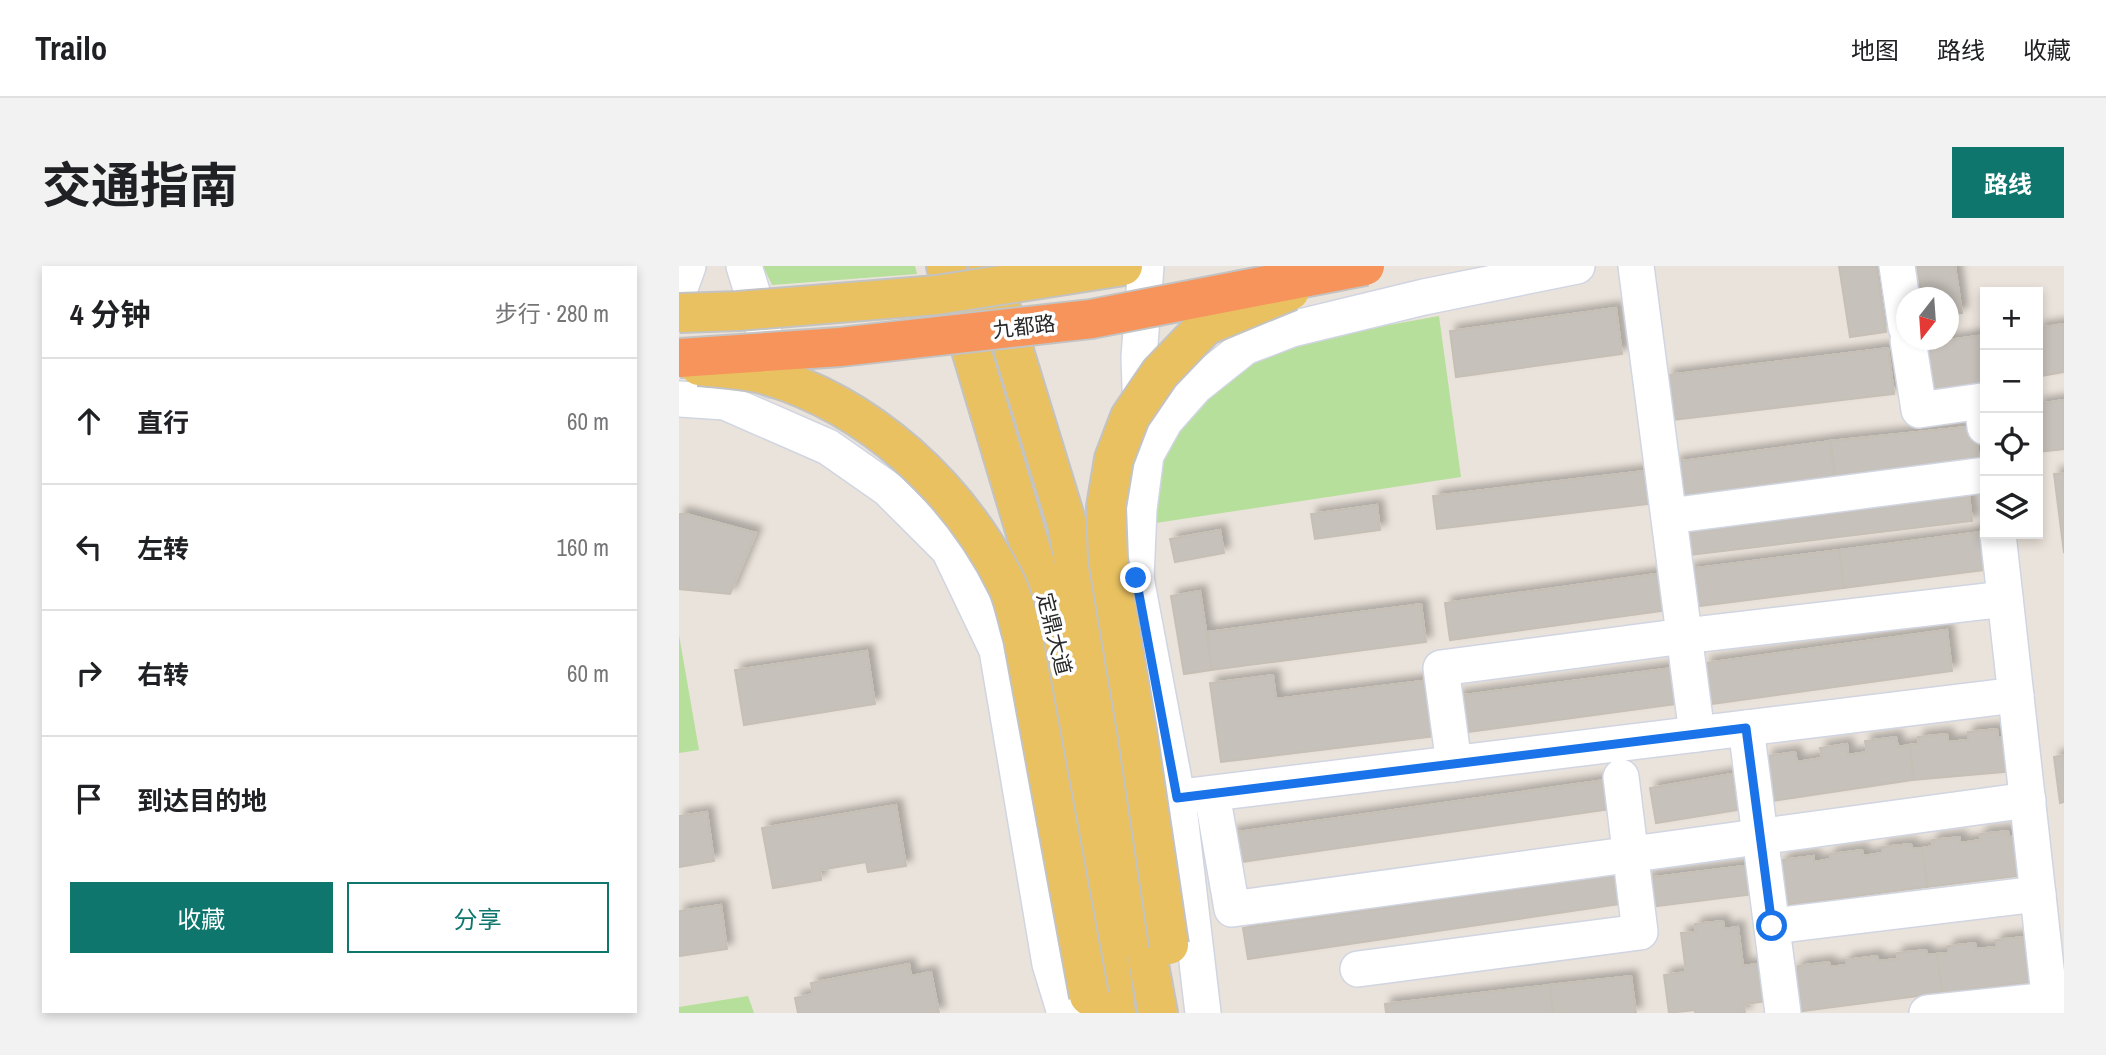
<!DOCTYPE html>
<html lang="zh">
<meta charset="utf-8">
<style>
:root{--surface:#fff;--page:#f2f2f2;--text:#202124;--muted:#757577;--line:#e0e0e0;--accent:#0f766e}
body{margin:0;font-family:"Archivo Narrow","Noto Sans SC",sans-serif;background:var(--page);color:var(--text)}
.controls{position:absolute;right:21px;top:21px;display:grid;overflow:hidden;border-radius:0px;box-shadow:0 4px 10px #0003}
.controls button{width:63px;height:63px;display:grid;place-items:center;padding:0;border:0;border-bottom:2px solid var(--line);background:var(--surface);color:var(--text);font:35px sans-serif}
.compass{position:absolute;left:1217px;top:21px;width:63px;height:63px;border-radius:50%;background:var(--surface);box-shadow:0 4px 10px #0003;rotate:197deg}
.stop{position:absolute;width:21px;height:21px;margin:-16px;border:5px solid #1a73e8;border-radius:50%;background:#fff}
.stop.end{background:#1a73e8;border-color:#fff;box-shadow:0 2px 7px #0008}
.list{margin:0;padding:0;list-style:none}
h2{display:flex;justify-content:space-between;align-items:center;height:91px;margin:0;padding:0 28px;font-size:30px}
h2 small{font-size:23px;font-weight:400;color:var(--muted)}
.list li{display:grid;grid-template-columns:46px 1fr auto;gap:21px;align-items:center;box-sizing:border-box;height:126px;padding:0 28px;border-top:2px solid var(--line)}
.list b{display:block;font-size:26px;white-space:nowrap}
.list em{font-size:23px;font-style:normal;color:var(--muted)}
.actions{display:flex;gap:14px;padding:21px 28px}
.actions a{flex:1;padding:16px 0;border:2px solid var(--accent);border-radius:0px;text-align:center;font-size:24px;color:var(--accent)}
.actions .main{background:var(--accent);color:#fff}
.icon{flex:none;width:38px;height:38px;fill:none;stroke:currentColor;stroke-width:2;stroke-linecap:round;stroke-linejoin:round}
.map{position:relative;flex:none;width:1385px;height:747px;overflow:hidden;border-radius:0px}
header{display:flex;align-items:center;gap:42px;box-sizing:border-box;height:98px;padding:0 35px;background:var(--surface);border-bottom:2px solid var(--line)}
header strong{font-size:33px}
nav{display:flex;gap:38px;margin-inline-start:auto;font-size:24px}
.intro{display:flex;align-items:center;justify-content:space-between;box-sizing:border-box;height:168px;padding:0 42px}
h1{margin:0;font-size:49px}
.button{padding:18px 32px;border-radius:0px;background:var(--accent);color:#fff;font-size:24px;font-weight:700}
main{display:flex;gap:42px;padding:0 42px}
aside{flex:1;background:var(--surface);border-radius:0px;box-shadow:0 4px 10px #0003}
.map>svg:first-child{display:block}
</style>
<header>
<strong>Trailo</strong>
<nav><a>地图</a><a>路线</a><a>收藏</a></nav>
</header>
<div class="intro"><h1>交通指南</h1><a class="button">路线</a></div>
<main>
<aside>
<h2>4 分钟<small>步行 · 280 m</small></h2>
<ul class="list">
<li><svg class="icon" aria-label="ahead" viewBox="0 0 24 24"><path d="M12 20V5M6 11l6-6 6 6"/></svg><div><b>直行</b></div><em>60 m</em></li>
<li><svg class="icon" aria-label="left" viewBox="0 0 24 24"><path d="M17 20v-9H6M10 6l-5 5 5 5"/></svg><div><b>左转</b></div><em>160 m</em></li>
<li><svg class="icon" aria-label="right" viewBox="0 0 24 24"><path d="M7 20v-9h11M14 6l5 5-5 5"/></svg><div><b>右转</b></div><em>60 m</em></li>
<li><svg class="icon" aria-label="arrive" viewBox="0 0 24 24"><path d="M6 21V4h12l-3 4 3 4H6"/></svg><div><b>到达目的地</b></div></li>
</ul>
<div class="actions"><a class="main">收藏</a><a>分享</a></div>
</aside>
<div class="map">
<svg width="1385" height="747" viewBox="0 0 1385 747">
<defs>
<filter id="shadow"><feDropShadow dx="6" dy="-6" stdDeviation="3.5" flood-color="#0004"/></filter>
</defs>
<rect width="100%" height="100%" fill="#eae3db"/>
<!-- green -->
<g fill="#b5df9a">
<polygon points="84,0 236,0 238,8 93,19"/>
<polygon points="760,50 782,211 470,258 478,191 514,132 583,82"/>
<polygon points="0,369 20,484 0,487"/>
<polygon points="69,730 75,747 0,747 0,741"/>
</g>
<!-- building -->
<g fill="#c6c1ba" stroke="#c6bfb5" stroke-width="2" filter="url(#shadow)">
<polygon points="1160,0 1197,0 1207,66 1171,71"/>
<polygon points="1238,0 1276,0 1283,47 1269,49 1269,32 1243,32"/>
<polygon points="937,42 943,88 777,111 771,65"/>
<polygon points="1385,58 1385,106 1362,110 1359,62"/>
<polygon points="1306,69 1306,117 1254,124 1247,77"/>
<polygon points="1209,82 1215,128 994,154 988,109"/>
<polygon points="1385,134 1385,183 1359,186 1359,138"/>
<polygon points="1297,160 1300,197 1156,212 1151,175"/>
<polygon points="1151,175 1156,212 1000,233 995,196"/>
<polygon points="973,204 978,237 758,263 754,230"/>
<polygon points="1385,207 1385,287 1375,208"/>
<polygon points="1290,229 1293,255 1003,290 1000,263"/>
<polygon points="698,239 701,264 636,273 632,248"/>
<polygon points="0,248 7,248 77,267 51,328 0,323"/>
<polygon points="541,264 545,287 496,296 491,273"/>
<polygon points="1301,266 1306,304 1165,322 1160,284"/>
<polygon points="1160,284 1165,322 1014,341 1009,303"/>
<polygon points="985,307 990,344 771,374 766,337"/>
<polygon points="521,325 533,404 505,408 492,330"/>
<polygon points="742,338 747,376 533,404 528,366"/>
<polygon points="1268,364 1273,405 1032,438 1026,397"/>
<polygon points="188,385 196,438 65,459 56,404"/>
<polygon points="1000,401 1005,437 782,467 777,430"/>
<polygon points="594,409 597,433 750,414 758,470 542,496 531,417"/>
<polygon points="1318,463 1319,472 1332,471 1335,505 1234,514 1231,479 1240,478 1239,471 1268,468 1269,476 1289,474 1289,466"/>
<polygon points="1217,471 1219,481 1231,479 1234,514 1086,536 1088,490 1116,486 1118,496 1143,492 1141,482 1168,478 1169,489 1188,486 1186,475"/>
<polygon points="1385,489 1385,536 1381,537 1375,491"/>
<polygon points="1059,507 1065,543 977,557 971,522"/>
<polygon points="927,514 932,543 555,597 551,567"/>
<polygon points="217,539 227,600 189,606 187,596 141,604 142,614 94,622 83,562"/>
<polygon points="28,546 35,595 0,601 0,550"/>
<polygon points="1329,565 1330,571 1341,570 1347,609 1248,621 1243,582 1254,580 1253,574 1281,571 1281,577 1302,574 1301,568"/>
<polygon points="1232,578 1233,583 1243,582 1248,621 1101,640 1097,600 1104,599 1104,594 1135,590 1135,596 1152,593 1151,588 1183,584 1184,590 1203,587 1203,581"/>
<polygon points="1072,599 1076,628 971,641 967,612"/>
<polygon points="937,608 941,638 569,693 564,662"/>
<polygon points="42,639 48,683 0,690 0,645"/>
<polygon points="1044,655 1045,663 1059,661 1064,700 1085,697 1090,735 1065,738 1066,747 1016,747 1016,744 990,747 985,709 1007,706 1002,667 1017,666 1016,658"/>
<polygon points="1344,671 1345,677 1357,675 1362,715 1263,727 1258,688 1269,687 1269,680 1296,677 1297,683 1317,681 1317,674"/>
<polygon points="1247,684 1248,689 1258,688 1263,727 1117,746 1112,706 1119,705 1119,700 1150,696 1151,701 1167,699 1167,694 1198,690 1199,695 1219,693 1218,687"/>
<polygon points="230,698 232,710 252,706 260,747 119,747 116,732 134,728 132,717"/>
<polygon points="952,710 957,747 874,747 871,719"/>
<polygon points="871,719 874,747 707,747 706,738"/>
</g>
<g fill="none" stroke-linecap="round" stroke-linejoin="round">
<defs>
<g id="minor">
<polyline points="65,0 84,61 92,114"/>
<polyline points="957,0 1018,468"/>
<polyline points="1218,0 1227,61"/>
<polyline points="0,25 9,0"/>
<polyline points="1229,74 1240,144 1303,135 1306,161"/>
<polyline points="0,133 46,136 149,181 209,223 270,284 318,384 371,698 386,747"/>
<polyline points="462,150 460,91 467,0"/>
<polyline points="990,250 1306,209"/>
<polyline points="1319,268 1372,747"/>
<polyline points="1067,462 1104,747"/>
<polyline points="775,498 762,402 1005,370 1326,333"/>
<polyline points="533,528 553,643 1349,534"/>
<polyline points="510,530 1337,429"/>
<polyline points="1093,660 1359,628"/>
<polyline points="679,703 961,666 942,511"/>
<polyline points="524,747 500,541 457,312 460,243 467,189 486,155 517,120 566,81 613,63 745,31 898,0"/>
<polyline points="1248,747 1371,734"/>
</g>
<g id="major">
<polyline points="267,0 381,381 412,550 437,747"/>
<polyline points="309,0 388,258 479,747"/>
</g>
</defs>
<!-- minor casing -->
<use href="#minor" stroke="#d0d5e1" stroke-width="38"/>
<!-- major casing -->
<use href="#major" stroke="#c3c3c3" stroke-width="42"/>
<!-- minor -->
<use href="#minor" stroke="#fff" stroke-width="35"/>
<!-- major -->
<use href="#major" stroke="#e9c161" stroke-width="38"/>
<defs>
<g id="major-bridge">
<polyline points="0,47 59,45 258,29 444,0"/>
<path d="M20,100C40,102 63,103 83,108C190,138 281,222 329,321C336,337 339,356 344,372L410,730"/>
<polyline points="490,679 458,465 429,293 427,241 435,193 451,151 481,107 526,60 611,25"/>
</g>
<polyline id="highway-bridge" points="0,92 161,81 412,53 686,0"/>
</defs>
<!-- major-bridge casing -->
<use href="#major-bridge" stroke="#c3c3c3" stroke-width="42" stroke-linecap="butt"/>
<!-- highway-bridge casing -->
<use href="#highway-bridge" stroke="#c3c3c3" stroke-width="42" stroke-linecap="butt"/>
<!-- major-bridge -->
<use href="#major-bridge" stroke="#e9c161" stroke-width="38"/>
<!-- highway-bridge -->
<use href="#highway-bridge" stroke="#f6945b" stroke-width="38"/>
</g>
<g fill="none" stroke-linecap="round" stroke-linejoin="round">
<!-- route -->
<polyline stroke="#1a73e8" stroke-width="9" points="457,312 498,532 1067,462 1093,660"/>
</g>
<g text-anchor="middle" stroke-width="7" stroke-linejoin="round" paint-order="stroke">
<!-- street labels -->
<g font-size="21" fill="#292929" stroke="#fff">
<text transform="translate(345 61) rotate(-7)" y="7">九都路</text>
<text transform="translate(375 368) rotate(76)" y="7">定鼎大道</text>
</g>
</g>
</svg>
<div class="controls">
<button>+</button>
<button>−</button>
<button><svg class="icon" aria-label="locate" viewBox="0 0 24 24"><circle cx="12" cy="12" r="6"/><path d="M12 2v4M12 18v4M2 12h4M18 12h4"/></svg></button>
<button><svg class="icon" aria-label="layers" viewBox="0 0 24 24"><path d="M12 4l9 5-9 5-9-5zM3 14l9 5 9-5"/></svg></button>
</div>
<svg class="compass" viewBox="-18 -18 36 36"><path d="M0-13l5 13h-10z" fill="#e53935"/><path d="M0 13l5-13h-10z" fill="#757577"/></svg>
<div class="stop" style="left:1093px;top:660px"></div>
<div class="stop end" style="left:457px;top:312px"></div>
</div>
</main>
